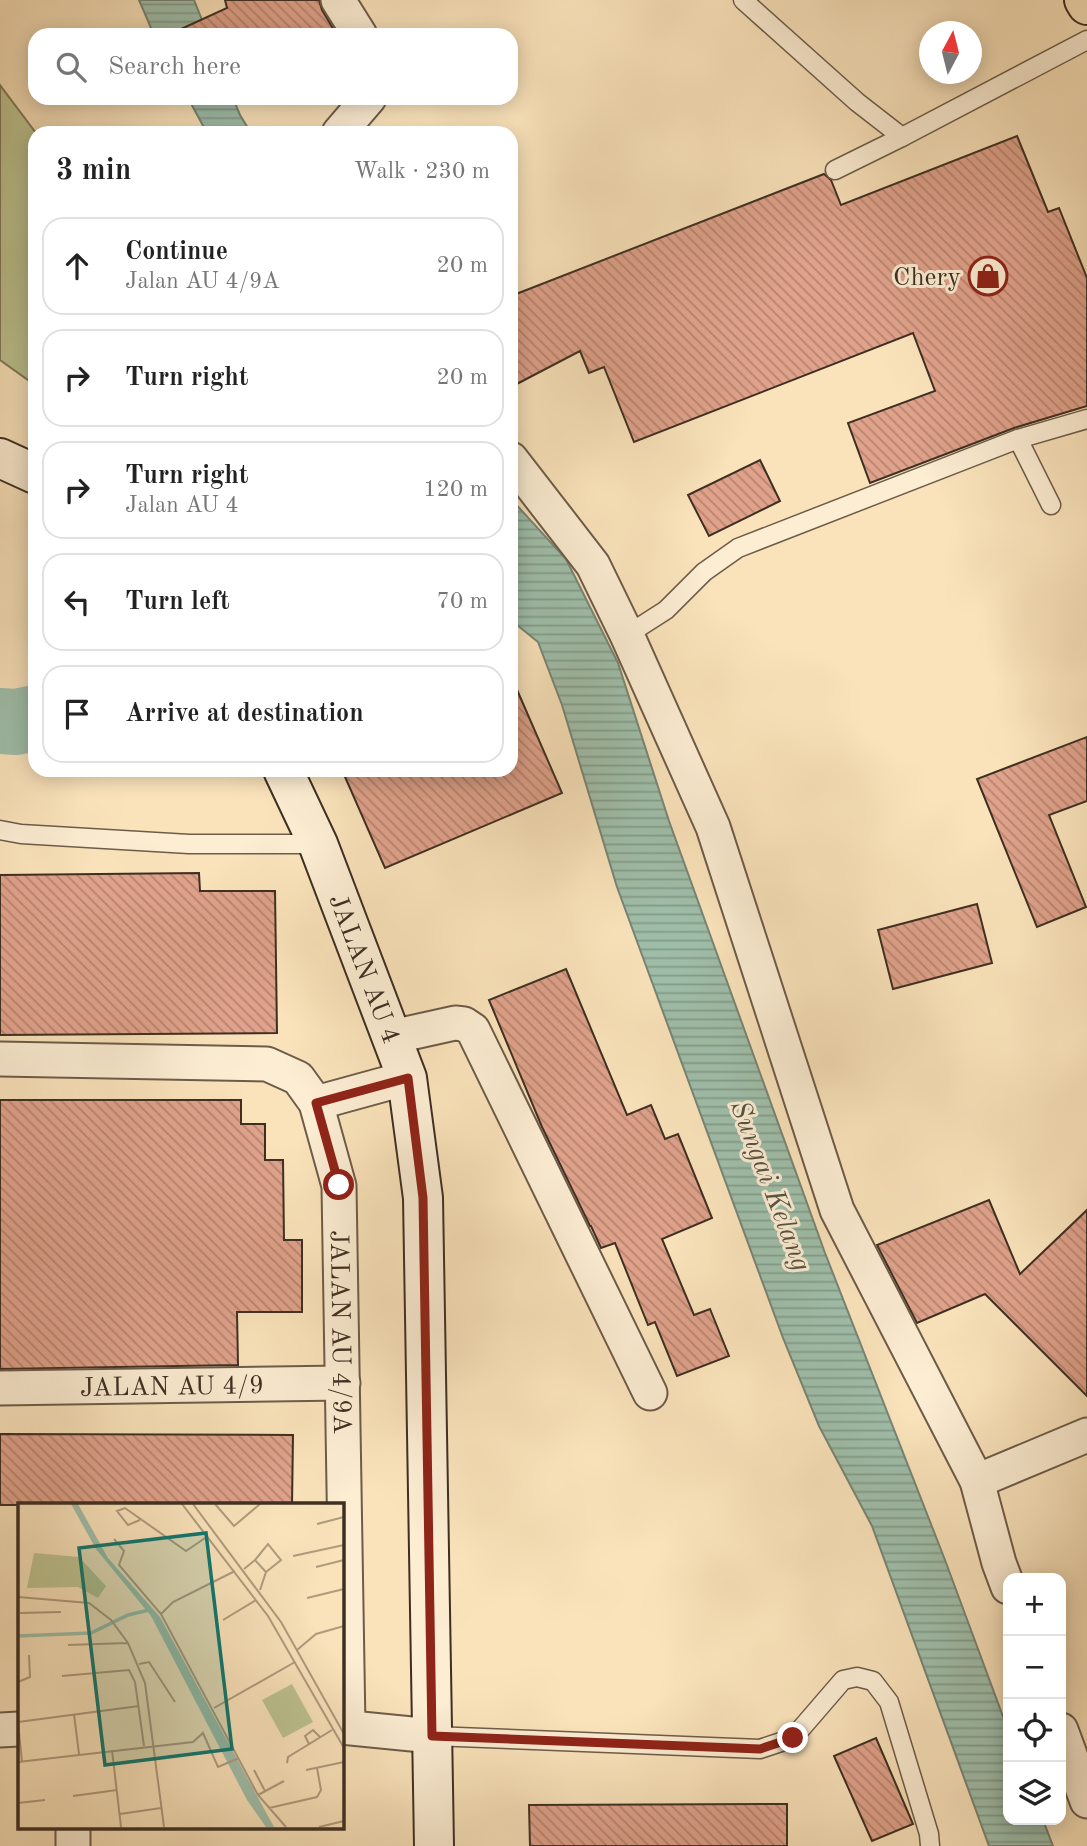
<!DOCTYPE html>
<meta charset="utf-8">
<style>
:root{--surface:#fff;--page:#f6f6f6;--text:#222;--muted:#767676;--line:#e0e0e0}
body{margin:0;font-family:"Old Standard TT",serif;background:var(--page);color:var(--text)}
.controls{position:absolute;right:21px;bottom:21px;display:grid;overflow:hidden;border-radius:14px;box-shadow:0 4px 18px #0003}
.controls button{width:63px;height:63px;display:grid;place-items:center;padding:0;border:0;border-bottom:2px solid var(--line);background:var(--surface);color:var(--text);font:35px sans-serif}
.compass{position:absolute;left:919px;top:21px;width:63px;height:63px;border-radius:50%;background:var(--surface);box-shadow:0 4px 18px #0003;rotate:7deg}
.stop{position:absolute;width:21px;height:21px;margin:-16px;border:5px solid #8f2418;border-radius:50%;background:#fff}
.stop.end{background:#8f2418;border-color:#fff;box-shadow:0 2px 7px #0008}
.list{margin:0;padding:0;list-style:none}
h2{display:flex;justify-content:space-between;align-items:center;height:91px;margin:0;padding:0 28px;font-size:30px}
h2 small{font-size:23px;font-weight:400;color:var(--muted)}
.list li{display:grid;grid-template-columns:46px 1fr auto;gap:21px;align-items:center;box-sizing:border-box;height:98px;margin:0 14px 14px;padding:0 14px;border:2px solid var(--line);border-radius:21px}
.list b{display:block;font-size:26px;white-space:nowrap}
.list p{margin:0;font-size:23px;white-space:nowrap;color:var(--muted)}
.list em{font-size:23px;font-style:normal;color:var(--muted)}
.icon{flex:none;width:38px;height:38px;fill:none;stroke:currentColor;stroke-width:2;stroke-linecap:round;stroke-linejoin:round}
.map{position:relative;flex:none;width:1087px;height:1846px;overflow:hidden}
.search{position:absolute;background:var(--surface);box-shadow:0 4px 18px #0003;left:28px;top:28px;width:490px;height:77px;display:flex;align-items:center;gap:18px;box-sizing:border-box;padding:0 24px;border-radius:21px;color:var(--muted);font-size:26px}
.panel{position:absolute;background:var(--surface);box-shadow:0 4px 18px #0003;left:28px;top:126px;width:490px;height:651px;border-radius:21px}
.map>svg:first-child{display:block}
</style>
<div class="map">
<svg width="1087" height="1846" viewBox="0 0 1087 1846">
<defs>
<pattern id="water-rules" width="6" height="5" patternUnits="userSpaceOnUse" patternTransform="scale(1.75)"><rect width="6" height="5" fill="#9fbfab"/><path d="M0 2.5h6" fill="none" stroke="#839c8b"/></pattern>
<pattern id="building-back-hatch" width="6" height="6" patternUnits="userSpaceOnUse" patternTransform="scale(1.75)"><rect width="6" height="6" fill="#e0a28b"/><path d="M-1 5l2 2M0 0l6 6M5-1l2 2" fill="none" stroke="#b78471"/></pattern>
</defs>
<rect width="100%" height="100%" fill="#fae3bb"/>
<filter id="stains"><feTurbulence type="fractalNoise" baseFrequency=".00286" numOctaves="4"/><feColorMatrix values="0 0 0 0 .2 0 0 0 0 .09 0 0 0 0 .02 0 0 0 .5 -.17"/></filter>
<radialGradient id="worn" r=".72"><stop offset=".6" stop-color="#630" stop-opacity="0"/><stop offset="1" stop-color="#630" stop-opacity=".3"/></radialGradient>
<!-- garden -->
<polygon fill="#bdc491" stroke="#7e7a5a" stroke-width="2" points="0,85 36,133 35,385 0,360"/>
<!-- water -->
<g fill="url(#water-rules)" stroke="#788575" stroke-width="2">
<polygon points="139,0 194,0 208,35 154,35"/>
<polygon points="188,98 233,98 240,115 251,133 207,133"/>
<polygon points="511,499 566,559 618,663 669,821 825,1253 945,1560 1008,1730 1008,1820 1043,1820 1053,1846 989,1846 872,1526 819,1426 783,1338 617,887 562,705 538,642 511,620"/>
</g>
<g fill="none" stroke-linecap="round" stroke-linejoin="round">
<!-- river -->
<polyline stroke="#9fbfab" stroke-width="66" points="0,721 16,722 35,718"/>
</g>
<!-- building -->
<g fill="url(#building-back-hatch)" stroke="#3e2f23" stroke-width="2">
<polygon points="225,0 319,0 322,10 337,35 168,35 227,8"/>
<polygon points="1017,136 1048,212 1059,208 1087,278 1087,406 1014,428 870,483 848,423 935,391 913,333 634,442 604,367 589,373 580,351 511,387 511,296 824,174 831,180 841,205"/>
<polygon points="760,460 780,501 709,536 688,495"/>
<polygon points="511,676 562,793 385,868 342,770 511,770"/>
<polygon points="1087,737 1087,801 1049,815 1086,907 1037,927 977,779"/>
<polygon points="199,873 200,891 275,891 277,1033 0,1035 0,875"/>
<polygon points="977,904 992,963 893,989 878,930"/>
<polygon points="566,969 627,1115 651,1105 665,1139 678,1134 712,1218 662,1239 694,1315 710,1309 729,1356 677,1376 655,1322 648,1325 615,1243 601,1248 591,1226 590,1226 542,1127 489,1000"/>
<polygon points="0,1100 241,1100 241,1124 265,1124 265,1160 283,1160 284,1240 302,1240 302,1312 237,1312 238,1365 0,1369"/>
<polygon points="989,1200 1020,1274 1087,1210 1087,1396 985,1294 917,1323 879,1249 877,1245"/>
<polygon points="0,1434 293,1435 292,1505 0,1505"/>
<polygon points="876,1738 913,1824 872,1841 834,1756"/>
<polygon points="787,1804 787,1846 530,1846 529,1805"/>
</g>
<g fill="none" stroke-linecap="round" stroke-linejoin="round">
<defs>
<g id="service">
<polyline points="743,0 857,102 902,137 1087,40"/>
<polyline points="835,170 902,137"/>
<polyline points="1018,439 1051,505"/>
<polyline points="627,635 666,610 704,572 738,548 1018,439 1087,419"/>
<polyline points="0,830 21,834 189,844 318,844"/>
<polyline points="432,1736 760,1749 793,1738 843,1680 857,1677 873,1681 889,1702 929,1834 930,1846"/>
</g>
<g id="minor">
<polyline points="338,0 360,35"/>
<polyline points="339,133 369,98"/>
<polyline points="511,459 593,565 627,635 713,827 837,1210 977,1481 999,1563 1008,1587"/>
<polyline points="392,1037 455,1023 464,1024 473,1030 650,1393"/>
<path id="s1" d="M0,1059L267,1064L298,1078L316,1103L339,1186L348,1727"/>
<polyline points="316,1103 407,1078"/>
<path id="s2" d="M0,1388L343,1383"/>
<polyline points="977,1481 1087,1435"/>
<polyline points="341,1727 432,1736"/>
<polyline points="0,1730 19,1729"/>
<polyline points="1061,1730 1087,1801"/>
<polyline points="73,1827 73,1846"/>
</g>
<g id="secondary">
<polyline points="0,458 35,474"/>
<path id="s3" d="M283,770L318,844L407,1078L423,1198L434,1846"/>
</g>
<polyline id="trunk" points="1084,0 1087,5"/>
</defs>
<!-- service casing -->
<use href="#service" stroke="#6d5c49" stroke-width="21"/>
<!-- minor casing -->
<use href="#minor" stroke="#6d5c49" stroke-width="37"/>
<!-- secondary casing -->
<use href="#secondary" stroke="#3e2f23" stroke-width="42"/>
<!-- trunk casing -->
<use href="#trunk" stroke="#3e2f23" stroke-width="42"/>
<!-- service -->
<use href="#service" stroke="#fcedd3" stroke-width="18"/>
<!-- minor -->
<use href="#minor" stroke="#fcedd3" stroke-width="33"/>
<!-- secondary -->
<use href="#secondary" stroke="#fcedd3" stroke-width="38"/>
<!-- trunk -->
<use href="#trunk" stroke="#fae3bb" stroke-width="38"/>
</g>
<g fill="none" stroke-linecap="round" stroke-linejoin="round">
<!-- route -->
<polyline stroke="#8f2418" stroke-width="9" points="339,1185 316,1103 408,1078 423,1198 432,1736 760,1749 793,1738"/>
</g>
<!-- icons -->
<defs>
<symbol id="shop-ring" viewBox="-11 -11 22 22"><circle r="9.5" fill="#fcedd3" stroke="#8f2418" stroke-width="1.5"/><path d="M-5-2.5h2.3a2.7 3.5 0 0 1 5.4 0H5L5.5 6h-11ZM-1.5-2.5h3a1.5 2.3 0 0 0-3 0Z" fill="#8f2418"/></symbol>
</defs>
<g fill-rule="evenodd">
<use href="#shop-ring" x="966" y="254" width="44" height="44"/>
</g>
<g text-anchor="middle" stroke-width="6" stroke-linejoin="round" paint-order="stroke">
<!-- poi labels -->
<g font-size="26" fill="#3e2f23" stroke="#fcedd3" text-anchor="end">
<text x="961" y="285">Chery</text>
</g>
<!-- street labels -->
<g font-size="26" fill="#3e2f23" stroke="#fcedd3">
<text dy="9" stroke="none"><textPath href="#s3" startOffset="215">JALAN AU 4</textPath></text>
<text dy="9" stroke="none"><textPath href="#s1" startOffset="564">JALAN AU 4/9A</textPath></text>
<text dy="9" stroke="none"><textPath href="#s2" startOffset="172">JALAN AU 4/9</textPath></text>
</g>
<!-- water labels -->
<g font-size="28" font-style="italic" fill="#565345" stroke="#fcedd3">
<text transform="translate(772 1185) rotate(69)" y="10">Sungai Kelang</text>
</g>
</g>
<!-- overview -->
<g transform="translate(18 1503)">
<rect width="326" height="326" fill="#fae3bb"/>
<path d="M16,50L61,54L88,83L80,95L60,84L9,85ZM274,181L295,219L265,235L244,197Z" fill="#bdc491"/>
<path d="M53,1H60L90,55L142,114L256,324H248L229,297L133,113L78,46Z" fill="#9fbfab"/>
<path fill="none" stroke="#9fbfab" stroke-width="3.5" d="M0,133L73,130L110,112L131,107"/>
<path fill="none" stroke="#af9b7e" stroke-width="2" d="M164,1L250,113L326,245M175,1L263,119L326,231M197,1L216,23L242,1M0,2V37M122,17L110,22L99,8L107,5L168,48L190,33M299,21L326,14M96,36L106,48L101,62L143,111L240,292L268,324M275,53L326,42M237,57L250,41L263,57L248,69M298,64L326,57M226,66L237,57L248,69L242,87M0,94L71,100L93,117L110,140L127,180L146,324M289,95L326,86M2,110L43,109M143,111L155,99L217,68M205,117L238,97M50,142L110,140M279,147L298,131L326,123M121,161L131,159L157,199M44,173L111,167L117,179L126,243M0,179L12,174L11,152M196,205L277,159M56,211L61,251M0,219L121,203M0,219L4,259M291,241L287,233L295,227L302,234M94,247L103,324M0,259L175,239L185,230L200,264L221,255M269,260L270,254L314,227M236,267L247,288M288,267L326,259M240,292L266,278M55,293L99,287M0,300L27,297M251,305L299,294L303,287L299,265M102,311L143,305M301,324L326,318"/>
<path fill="#0f766e" fill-opacity="0.15" stroke="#0f766e" stroke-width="3.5" d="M188,30L214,246L87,262L61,45Z"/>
<rect width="326" height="326" fill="none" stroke="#3e2f23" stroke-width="3.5"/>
</g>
<rect width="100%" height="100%" filter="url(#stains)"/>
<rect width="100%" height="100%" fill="url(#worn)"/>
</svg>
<div class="controls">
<button>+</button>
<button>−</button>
<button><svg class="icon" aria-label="locate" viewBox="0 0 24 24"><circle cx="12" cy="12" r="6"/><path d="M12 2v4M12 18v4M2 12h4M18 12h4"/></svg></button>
<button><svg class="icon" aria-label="layers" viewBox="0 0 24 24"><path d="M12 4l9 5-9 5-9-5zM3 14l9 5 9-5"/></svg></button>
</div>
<svg class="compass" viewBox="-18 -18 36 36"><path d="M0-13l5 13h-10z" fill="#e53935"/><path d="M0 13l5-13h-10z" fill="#767676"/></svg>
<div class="stop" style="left:339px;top:1185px"></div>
<div class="stop end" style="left:793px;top:1738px"></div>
<div class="search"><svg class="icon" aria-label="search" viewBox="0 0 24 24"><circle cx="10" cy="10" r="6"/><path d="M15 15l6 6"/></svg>Search here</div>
<section class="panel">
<h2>3 min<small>Walk · 230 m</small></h2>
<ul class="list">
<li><svg class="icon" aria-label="ahead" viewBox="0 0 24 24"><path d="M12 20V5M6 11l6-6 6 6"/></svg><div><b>Continue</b><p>Jalan AU 4/9A</p></div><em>20 m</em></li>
<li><svg class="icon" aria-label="right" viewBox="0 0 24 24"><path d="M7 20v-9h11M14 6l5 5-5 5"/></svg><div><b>Turn right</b></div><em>20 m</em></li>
<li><svg class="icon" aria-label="right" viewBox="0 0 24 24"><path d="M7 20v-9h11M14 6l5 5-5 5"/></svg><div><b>Turn right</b><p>Jalan AU 4</p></div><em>120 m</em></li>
<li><svg class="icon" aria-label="left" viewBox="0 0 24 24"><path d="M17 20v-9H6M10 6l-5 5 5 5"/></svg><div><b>Turn left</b></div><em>70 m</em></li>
<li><svg class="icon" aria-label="arrive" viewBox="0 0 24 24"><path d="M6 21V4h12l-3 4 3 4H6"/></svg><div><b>Arrive at destination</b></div></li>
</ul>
</section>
</div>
